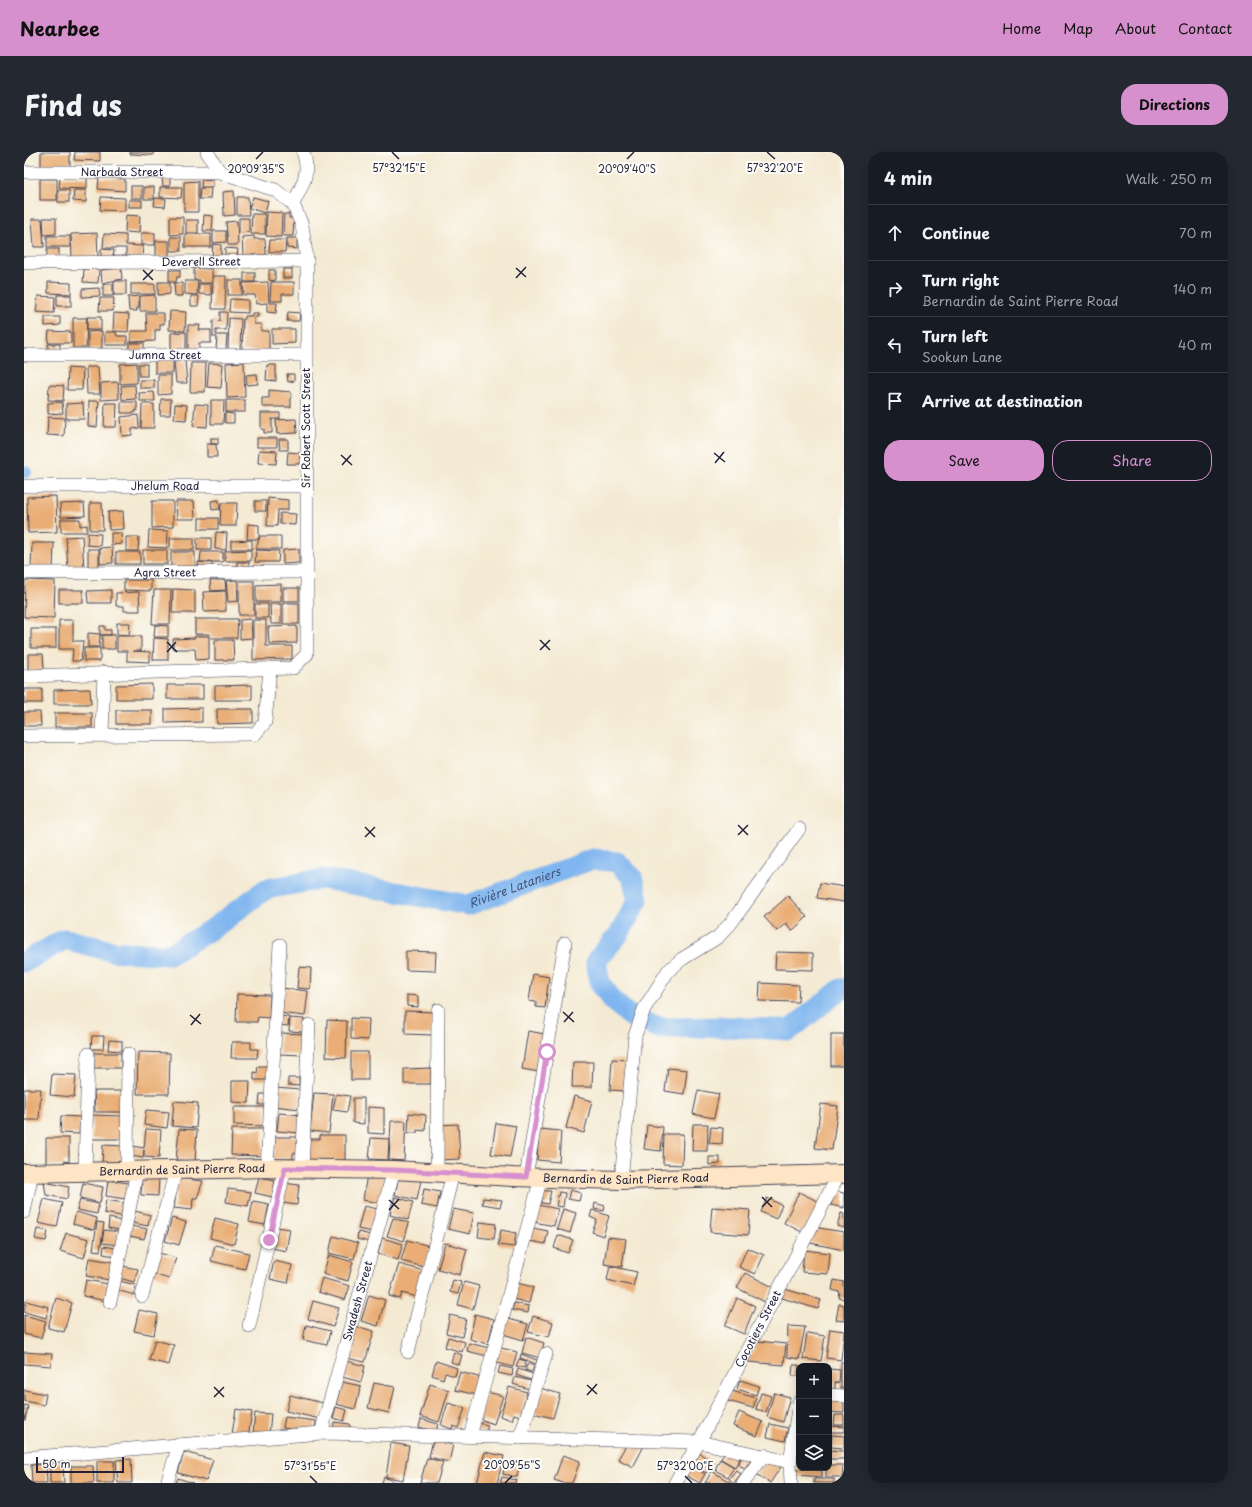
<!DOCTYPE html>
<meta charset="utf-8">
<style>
:root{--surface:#171b24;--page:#242831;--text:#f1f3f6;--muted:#9ea1a6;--line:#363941;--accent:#d690ce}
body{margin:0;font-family:"Playpen Sans",sans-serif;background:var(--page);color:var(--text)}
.controls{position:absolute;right:12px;bottom:12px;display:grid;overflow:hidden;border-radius:8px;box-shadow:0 2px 10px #0003}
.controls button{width:36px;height:36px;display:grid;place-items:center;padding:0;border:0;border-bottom:1px solid var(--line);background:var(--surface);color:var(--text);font:20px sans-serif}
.scale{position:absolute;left:12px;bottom:10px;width:88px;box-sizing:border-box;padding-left:4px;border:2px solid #22223b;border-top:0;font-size:11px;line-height:14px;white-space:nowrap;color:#22223b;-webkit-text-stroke:3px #fdfcf7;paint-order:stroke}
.stop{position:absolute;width:12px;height:12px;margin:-9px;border:3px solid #d690ce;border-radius:50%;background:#fff}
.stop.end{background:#d690ce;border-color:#fff;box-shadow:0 1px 4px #0008}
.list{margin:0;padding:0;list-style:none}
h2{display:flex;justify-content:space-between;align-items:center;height:52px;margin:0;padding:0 16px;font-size:17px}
h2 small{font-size:13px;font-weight:400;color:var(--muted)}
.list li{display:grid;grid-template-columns:26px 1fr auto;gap:12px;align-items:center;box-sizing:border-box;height:56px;padding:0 16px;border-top:1px solid var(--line)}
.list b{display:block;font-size:15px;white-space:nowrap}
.list p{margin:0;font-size:13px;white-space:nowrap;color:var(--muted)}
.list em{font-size:13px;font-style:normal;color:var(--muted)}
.actions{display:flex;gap:8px;padding:12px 16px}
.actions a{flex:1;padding:9px 0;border:1px solid var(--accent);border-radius:16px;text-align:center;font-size:14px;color:var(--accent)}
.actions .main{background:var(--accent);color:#111}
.icon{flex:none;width:22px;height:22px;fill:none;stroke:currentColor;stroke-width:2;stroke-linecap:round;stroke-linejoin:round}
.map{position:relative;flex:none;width:820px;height:1331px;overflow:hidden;border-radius:16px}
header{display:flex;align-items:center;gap:24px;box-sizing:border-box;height:56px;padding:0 20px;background:var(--accent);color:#111}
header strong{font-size:19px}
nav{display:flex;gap:22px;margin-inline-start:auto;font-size:14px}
.intro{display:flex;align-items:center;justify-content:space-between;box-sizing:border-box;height:96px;padding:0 24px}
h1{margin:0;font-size:28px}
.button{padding:10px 18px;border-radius:16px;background:var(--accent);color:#111;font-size:14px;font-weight:700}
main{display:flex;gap:24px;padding:0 24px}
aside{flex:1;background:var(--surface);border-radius:16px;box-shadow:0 2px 10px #0003}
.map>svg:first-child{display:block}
</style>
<header>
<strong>Nearbee</strong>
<nav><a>Home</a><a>Map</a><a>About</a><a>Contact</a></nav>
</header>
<div class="intro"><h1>Find us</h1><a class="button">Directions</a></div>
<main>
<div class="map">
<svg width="820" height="1331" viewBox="0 0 820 1331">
<rect width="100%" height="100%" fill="#fdfcf7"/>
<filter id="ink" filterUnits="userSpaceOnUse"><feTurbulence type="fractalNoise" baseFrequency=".025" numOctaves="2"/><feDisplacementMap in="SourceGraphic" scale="8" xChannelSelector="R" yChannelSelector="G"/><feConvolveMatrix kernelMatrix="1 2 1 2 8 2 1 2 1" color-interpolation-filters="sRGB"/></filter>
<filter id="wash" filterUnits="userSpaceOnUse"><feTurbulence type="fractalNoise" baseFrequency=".012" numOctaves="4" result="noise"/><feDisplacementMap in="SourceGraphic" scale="16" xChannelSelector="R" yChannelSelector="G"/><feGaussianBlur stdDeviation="0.9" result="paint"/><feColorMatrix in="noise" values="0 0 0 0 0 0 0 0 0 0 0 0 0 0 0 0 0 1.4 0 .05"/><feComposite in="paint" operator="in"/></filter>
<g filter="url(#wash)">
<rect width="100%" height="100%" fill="#f4ead3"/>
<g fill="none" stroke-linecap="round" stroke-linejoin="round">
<!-- canal -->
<polyline stroke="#80b6ef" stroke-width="12" points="0,320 2,320"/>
<!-- river -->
<path stroke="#80b6ef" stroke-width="21" id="s1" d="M0,810L41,787L87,799L145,803L191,775L242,737L299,727L444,753L569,707L593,710L608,725L614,748L595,782L572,809L576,831L589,849L606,864L635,876L709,875L766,878L817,837H820"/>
</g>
<g id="blocks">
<!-- building -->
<g fill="#e9ad75">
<rect x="17" y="0" width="29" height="15"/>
<polygon points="51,0 76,0 76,9 50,8"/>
<polygon points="106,0 129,0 129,3 106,2"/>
<polygon points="36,25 63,26 63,37 35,36"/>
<polygon points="138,25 146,25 146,34 139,34"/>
<polygon points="75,26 101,27 101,39 74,37"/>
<rect x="16" y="27" width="17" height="21"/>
<polygon points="178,27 189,28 189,35 177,35"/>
<polygon points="174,29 174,60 160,60 160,30"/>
<rect x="107" y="34" width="11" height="12"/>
<rect x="120" y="35" width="10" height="12"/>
<polygon points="136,35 158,35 157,46 136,45"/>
<polygon points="176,36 187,36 186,47 175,47"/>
<rect x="34" y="38" width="11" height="12"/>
<polygon points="50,38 62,38 62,50 49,49"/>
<polygon points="210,39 211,63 200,64 199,40"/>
<polygon points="77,45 101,46 101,59 76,58"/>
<polygon points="213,45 224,45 225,63 213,63"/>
<polygon points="229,45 244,49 241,61 225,56"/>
<polygon points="131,46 142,47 141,55 130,54"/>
<rect x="105" y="48" width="13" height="7"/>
<polygon points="243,60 258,61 257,85 242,84"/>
<polygon points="228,62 241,62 241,82 227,82"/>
<polygon points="260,62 265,62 265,66 270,66 269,84 259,84"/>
<polygon points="102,63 116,64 115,81 101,80"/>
<polygon points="180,63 189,64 188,79 179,79"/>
<polygon points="146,65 159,65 159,82 146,83"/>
<polygon points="19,66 32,66 32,82 20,83"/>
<polygon points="215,66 225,66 225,80 215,81"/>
<polygon points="8,67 18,67 20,95 10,95"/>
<rect x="162" y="68" width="12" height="13"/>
<polygon points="213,69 214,93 204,93 202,70"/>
<polygon points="189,79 202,79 202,90 189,91"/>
<polygon points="73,81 74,105 48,106 47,82"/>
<rect x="117" y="81" width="14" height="12"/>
<polygon points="80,82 102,83 102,93 119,94 118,107 102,106 102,96 79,96"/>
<rect x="161" y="82" width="26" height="13"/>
<rect x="23" y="84" width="23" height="11"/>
<polygon points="230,84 230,87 241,87 242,103 219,104 218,85"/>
<rect x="147" y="85" width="10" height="14"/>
<polygon points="263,86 273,86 273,97 263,96"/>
<polygon points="246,88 262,88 261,100 245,100"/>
<rect x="132" y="89" width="13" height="16"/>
<polygon points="189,92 197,93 197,105 188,105"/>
<polygon points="201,96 214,97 213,105 201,104"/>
<rect x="23" y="97" width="12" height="9"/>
<polygon points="77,97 90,98 89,107 77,106"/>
<polygon points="97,116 98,127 78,131 77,118"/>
<polygon points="170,116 188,117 188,131 176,131 176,128 170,128"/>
<polygon points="60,117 75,117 74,131 59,130"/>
<rect x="259" y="117" width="9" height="9"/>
<polygon points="145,118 156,118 156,125 153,125 152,130 145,130"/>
<polygon points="245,118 251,118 251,129 245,128"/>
<rect x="220" y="121" width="11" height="9"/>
<polygon points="189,124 202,124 201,157 188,157"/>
<rect x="204" y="128" width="14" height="15"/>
<rect x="90" y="129" width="12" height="14"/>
<polygon points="161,129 174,129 173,143 161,142"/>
<polygon points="24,130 47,131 47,142 24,141"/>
<polygon points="134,130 146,130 146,142 134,143"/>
<polygon points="244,130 245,151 253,151 252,161 243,160 243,151 232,152 231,143 220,143 219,131"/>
<polygon points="247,130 270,130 270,142 258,142 258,149 246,149"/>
<polygon points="150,131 158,131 158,144 151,144"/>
<rect x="79" y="132" width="10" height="12"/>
<rect x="107" y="132" width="24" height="10"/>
<polygon points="175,132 187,132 187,143 175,142"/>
<polygon points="75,136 76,144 58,145 58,137"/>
<rect x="33" y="143" width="14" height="11"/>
<polygon points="131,143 131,159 116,159 116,144"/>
<polygon points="14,144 31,145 30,161 12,160"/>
<polygon points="115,144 115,156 113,156 113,159 105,159 104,145"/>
<polygon points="167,144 175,144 174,154 167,154"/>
<polygon points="76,146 90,146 89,159 75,159"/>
<polygon points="206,147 224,148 224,161 205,160"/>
<polygon points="146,159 162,160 161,179 145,178"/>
<polygon points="196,160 203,160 202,178 192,178 192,183 203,183 202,197 192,197 193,185 189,185 189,168 196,169"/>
<polygon points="264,160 276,161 275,169 263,169"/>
<polygon points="90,161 105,162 104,180 89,179"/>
<polygon points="122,161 140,161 140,172 136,172 136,178 131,178 131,189 107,190 107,179 123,179"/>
<polygon points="228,161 234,161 234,165 230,165 230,172 237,172 237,179 245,179 245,199 218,199 219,167 221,167 221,164 228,164"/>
<polygon points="21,165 36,165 36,173 21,174"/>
<rect x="63" y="165" width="14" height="13"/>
<polygon points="49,166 63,166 62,196 49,196"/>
<polygon points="205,166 217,167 216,198 204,198"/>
<polygon points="164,173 176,173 175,178 187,178 187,191 175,191 175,200 164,200"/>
<polygon points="248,177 271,177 271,191 248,192"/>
<polygon points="25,179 47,180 47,191 24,191"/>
<polygon points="78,179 78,196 64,197 64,180"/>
<polygon points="81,180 92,180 93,184 103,184 103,193 81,193"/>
<polygon points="162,180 162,197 147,199 147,181"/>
<rect x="105" y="191" width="15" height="9"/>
<polygon points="24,192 36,192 36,199 24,198"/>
<rect x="131" y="208" width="18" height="13"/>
<polygon points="161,209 163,231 152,231 150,210"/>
<polygon points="220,210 221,245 203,246 202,211"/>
<polygon points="113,211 113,231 96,232 96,212"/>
<polygon points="167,211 182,211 181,240 166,240"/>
<polygon points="185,211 199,212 197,236 183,235"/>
<rect x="115" y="212" width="8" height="12"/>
<polygon points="243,213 252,213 252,229 242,228"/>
<polygon points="62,215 74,215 76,242 63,242"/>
<polygon points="44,216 59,217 58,238 43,238"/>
<polygon points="233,222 234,232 223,233 222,223"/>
<polygon points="263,222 270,222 270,229 264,230"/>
<polygon points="134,223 147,223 147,242 134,243"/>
<rect x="116" y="228" width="14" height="8"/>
<polygon points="94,230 95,247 77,248 77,231"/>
<polygon points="25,233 40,234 39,249 24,248"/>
<polygon points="111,233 112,247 98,248 97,234"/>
<polygon points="245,238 267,240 267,255 238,255 238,246 245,246"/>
<polygon points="130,240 131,249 116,249 115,241"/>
<polygon points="137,247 147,247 146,263 136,263"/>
<polygon points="187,248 200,248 199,272 187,272"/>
<rect x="202" y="248" width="19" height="12"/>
<polygon points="65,249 75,249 73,275 64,274"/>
<polygon points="38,250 39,261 24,262 24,251"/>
<polygon points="97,250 113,250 113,259 111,259 111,261 97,261"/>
<polygon points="59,251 60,267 42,267 42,252"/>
<polygon points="81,251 93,251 92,275 80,275"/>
<polygon points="118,252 130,252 130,276 117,276"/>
<polygon points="151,252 163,253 162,268 150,267"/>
<polygon points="171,252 184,253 183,275 169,274"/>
<polygon points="201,261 210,262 210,271 201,271"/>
<polygon points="237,261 256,261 256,267 248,267 248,281 240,281 240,277 237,277"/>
<polygon points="114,263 115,276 108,277 108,283 98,284 97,265"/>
<polygon points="24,265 41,266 40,284 23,283"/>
<polygon points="272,267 273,281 253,282 252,268"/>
<rect x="187" y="286" width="7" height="6"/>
<rect x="233" y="286" width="20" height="9"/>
<polygon points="255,287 264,287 264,298 256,298"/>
<polygon points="183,292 192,292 193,305 183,305"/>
<polygon points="235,298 253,299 252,312 234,311"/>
<polygon points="264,300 276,301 275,312 263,312"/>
<polygon points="32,344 33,380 4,381 3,345"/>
<polygon points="244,346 264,348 264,358 254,358 253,374 243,374"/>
<polygon points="195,348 196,357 188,358 187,349"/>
<polygon points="128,349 149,349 149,375 128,376"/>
<polygon points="152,349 170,349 171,367 153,367"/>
<rect x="231" y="349" width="11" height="10"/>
<polygon points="60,351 61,364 37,365 36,352"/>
<polygon points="66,351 78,351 79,378 66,378"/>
<polygon points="197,351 213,351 212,374 196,374"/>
<polygon points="99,359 100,377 85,378 84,360"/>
<polygon points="256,361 272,362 271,373 256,372"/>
<rect x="175" y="366" width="19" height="11"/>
<polygon points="37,367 56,367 56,374 63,373 63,380 37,380"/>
<polygon points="224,372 235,373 235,387 223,387"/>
<polygon points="125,378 144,379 143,396 124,395"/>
<polygon points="192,380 203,381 202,398 191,397"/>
<polygon points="64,381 77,382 76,394 63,393"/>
<polygon points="87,381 97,381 98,392 87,393"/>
<polygon points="58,384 60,417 44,418 42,385"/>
<polygon points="236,384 257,384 257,397 232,397"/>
<polygon points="102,385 115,385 114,399 102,399"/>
<rect x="146" y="386" width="24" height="12"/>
<rect x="173" y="386" width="14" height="12"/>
<polygon points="228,388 228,397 207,397 207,389"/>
<polygon points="8,391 30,391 29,417 7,416"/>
<polygon points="88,395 89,411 76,412 76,396"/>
<rect x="64" y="397" width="11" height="21"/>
<polygon points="275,397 275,411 259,412 259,398"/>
<rect x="119" y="398" width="24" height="14"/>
<polygon points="227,398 227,409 201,409 201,399"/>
<polygon points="232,398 255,399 254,410 231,410"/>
<rect x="92" y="400" width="24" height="12"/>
<rect x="147" y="400" width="24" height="17"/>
<polygon points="177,400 199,400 199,410 176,410"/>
<polygon points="174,410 188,411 188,419 174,419"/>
<polygon points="213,410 225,410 225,418 213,419"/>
<polygon points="1,428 31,429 30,466 0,465"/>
<polygon points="100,428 127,428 127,439 100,438"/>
<polygon points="186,428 201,428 202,438 187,439"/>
<polygon points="213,428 214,449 204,450 202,429"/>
<rect x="215" y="429" width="15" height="34"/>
<polygon points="257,432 257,450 232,450 232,433"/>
<rect x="259" y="436" width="16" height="13"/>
<polygon points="149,437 171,438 171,461 148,461"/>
<rect x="35" y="438" width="24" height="13"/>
<polygon points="87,438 87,451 64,451 63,439"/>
<polygon points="130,438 147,438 146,472 128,472"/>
<polygon points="202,439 202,459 180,460 179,440"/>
<polygon points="115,440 116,459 100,459 100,454 92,454 92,441"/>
<rect x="259" y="451" width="16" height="21"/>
<rect x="231" y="452" width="13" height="14"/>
<polygon points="246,452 257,452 257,472 247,472"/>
<polygon points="171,467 214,467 213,486 187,486 186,482 171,482"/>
<polygon points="227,467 228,486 216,487 216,468"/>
<polygon points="35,468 49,468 49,489 59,489 57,509 48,509 49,497 35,497"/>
<polygon points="229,468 242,468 242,494 268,494 268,507 229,508"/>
<polygon points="93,471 106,471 105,483 93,482"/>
<polygon points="131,473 144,474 144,485 130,485"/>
<polygon points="76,474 81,474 81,478 87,478 87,483 76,483"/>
<polygon points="273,474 273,491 245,492 244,475"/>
<rect x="7" y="477" width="25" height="19"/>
<polygon points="64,481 76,482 75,495 64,495"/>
<rect x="78" y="483" width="13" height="14"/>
<polygon points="93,484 117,484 117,499 109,499 126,500 126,510 103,509 103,499 93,499"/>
<polygon points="171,484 185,484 185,507 172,508 171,497 149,497 149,487 171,486"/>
<polygon points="130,486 144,487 144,508 129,508"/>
<polygon points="191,488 209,488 210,508 191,508"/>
<rect x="60" y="496" width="16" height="13"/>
<polygon points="4,502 19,502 20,517 4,518"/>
<polygon points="128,532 128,547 92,547 92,533"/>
<rect x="143" y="533" width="36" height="14"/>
<polygon points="228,533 228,548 191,548 191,534"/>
<rect x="0" y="537" width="18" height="14"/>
<polygon points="66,537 67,552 30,552 30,538"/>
<polygon points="178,556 178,570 141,571 141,557"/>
<polygon points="193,557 229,557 229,571 193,572"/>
<rect x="92" y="558" width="36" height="14"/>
<polygon points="0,560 16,560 17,574 0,574"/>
<rect x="31" y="561" width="37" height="14"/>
<polygon points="796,731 820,735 820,750 793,746"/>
<polygon points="764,744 783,765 768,779 762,771 753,779 740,765"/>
<polygon points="382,799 412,800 411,819 382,818"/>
<polygon points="752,800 789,801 789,818 751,817"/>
<polygon points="275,815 287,816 286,837 273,836"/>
<polygon points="509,822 525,825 521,856 512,855 512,850 505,849"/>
<polygon points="736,831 775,833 774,850 735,849"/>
<polygon points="257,836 284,839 281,864 254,861"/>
<polygon points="213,842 246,843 245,866 234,865 233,870 212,870"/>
<polygon points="383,843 394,844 394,855 383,854"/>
<polygon points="381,859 409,860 408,883 381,882"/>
<polygon points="256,864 265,865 264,874 255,873"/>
<polygon points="266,866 280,867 279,880 265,879"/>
<polygon points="327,866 345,867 344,888 327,887"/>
<polygon points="303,868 323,869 322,906 302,905"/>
<polygon points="504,879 521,882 515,920 498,917"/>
<polygon points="256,881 280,882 279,903 255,902"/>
<rect x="807" y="882" width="13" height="32"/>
<polygon points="68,884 80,884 79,897 67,897"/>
<polygon points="85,888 98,889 98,899 84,898"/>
<polygon points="208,890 227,890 227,897 234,897 233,906 207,906"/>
<polygon points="114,900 146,901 145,942 113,942"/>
<rect x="327" y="900" width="17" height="28"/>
<rect x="70" y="901" width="27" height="15"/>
<polygon points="588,907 604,908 602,939 586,938"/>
<polygon points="549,910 569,910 568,935 548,935"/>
<polygon points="234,914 245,914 245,928 230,928 230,920 233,921"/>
<polygon points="407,916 407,932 380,932 380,917"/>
<polygon points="644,916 663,918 660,942 641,939"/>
<polygon points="28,922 52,923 50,945 26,943"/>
<polygon points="264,926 275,926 275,934 264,933"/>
<polygon points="208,929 226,929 225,951 208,950"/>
<polygon points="251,936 277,938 276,957 249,954"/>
<polygon points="0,937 17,937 15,968 0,968"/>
<polygon points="674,938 695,942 690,966 669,962"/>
<polygon points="70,939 98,939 98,960 71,960"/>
<polygon points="290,941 309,942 305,981 286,979"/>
<polygon points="236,942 246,942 245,953 235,953"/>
<polygon points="312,942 326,944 323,960 309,958"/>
<polygon points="550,944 568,949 560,981 542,976"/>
<polygon points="329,946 340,946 340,972 329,971"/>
<polygon points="150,949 174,951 172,976 148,974"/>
<polygon points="797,952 814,954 808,998 791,996"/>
<polygon points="210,955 243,955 242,974 210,973"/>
<polygon points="344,955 360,956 360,982 344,981"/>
<polygon points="122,958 145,960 143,976 120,973"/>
<polygon points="255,961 277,963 276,981 253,979"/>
<polygon points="385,961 402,963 401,979 393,978 393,981 384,981"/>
<polygon points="68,963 99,964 99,987 68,987"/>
<polygon points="37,964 56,965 55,982 36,981"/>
<polygon points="367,969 382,969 380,1009 365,1008"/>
<polygon points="472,971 492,974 486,1005 467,1002"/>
<polygon points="434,972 436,1007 417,1008 415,973"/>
<polygon points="669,972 684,972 683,999 668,999"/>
<polygon points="623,973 639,975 637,999 620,997"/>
<polygon points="687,975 699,976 698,992 685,991"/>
<polygon points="122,977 137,978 135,1006 120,1005 120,998 119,1006 107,1004 108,994 120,996"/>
<polygon points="155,977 173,978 171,1009 152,1008"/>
<polygon points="208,977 239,977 238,1004 207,1003"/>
<polygon points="515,977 537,979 535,1010 513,1008"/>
<polygon points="640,982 659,982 658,1013 639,1012"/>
<polygon points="296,983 321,983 321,1009 282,1009 282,987 296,987"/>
<polygon points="251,985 277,985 277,1001 269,1001 269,1007 250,1007"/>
<polygon points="22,986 45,986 45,1010 40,1009 40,1014 22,1014"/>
<polygon points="347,986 365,987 364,1008 345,1007"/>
<polygon points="79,993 100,994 99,1015 78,1014"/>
<polygon points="685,1005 696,1005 696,1012 685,1013"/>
<polygon points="343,1022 364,1026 356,1051 339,1048"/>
<polygon points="375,1024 397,1028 393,1048 371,1043"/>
<polygon points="118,1025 135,1026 134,1044 117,1043"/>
<polygon points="235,1025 251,1028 248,1045 231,1041"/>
<polygon points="154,1026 179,1029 173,1046 169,1046 168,1058 150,1056"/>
<polygon points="84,1028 104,1031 101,1047 82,1044"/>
<polygon points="20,1030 45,1035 43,1047 22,1043"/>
<polygon points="59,1031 79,1035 76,1051 56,1046"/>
<polygon points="260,1031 275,1033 273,1053 258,1051"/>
<polygon points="204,1037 227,1040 224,1054 202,1050"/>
<polygon points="400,1037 416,1040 413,1056 397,1053"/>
<polygon points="516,1037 522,1039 527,1039 524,1052 513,1050"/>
<polygon points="546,1038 557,1041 555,1049 544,1047"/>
<polygon points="811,1039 820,1041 820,1056 807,1053"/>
<polygon points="535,1040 541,1041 539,1055 532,1054"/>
<polygon points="775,1040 795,1050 780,1081 760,1071"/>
<polygon points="371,1045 389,1050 384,1068 366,1063"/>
<polygon points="459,1046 478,1048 476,1055 458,1052"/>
<polygon points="743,1046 758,1053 752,1067 737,1060"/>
<polygon points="20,1047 38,1051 33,1075 14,1071"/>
<polygon points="56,1048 75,1052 73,1062 53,1058"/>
<polygon points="82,1048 100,1051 97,1064 80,1061"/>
<polygon points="229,1049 245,1052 241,1073 225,1070"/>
<polygon points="571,1051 581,1054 580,1059 570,1057"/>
<polygon points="514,1053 534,1057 530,1074 510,1070"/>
<polygon points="340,1054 354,1057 348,1080 334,1077"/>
<polygon points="688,1055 726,1058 724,1083 686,1080"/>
<polygon points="429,1057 450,1061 446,1082 424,1077"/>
<polygon points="539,1057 552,1061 546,1081 533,1077"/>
<polygon points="568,1058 585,1064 579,1084 568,1080 573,1068 566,1065"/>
<polygon points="111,1059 126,1063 124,1074 109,1071"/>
<polygon points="52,1060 73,1066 70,1078 49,1072"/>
<polygon points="817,1061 820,1062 820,1076 813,1074"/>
<polygon points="85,1066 97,1069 96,1078 84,1076"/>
<polygon points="148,1066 162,1070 155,1093 141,1089"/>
<polygon points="191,1066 215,1072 210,1092 186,1086"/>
<polygon points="369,1066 385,1071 380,1089 363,1084"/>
<polygon points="73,1070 80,1071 76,1099 69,1098"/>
<polygon points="456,1070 472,1072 470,1087 454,1085"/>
<polygon points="108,1074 123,1077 120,1087 106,1084"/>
<polygon points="252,1075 266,1077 262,1099 248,1096"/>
<polygon points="789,1075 820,1080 820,1098 786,1091"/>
<polygon points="509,1076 524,1079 521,1092 506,1089"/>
<polygon points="13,1077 24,1079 22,1089 11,1087"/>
<polygon points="80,1078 96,1080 94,1093 78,1091"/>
<polygon points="477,1078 492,1081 490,1095 474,1093"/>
<polygon points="334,1080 347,1083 345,1090 333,1087"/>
<polygon points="42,1081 65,1087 60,1106 36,1099"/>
<polygon points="534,1083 549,1088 544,1101 530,1096"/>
<polygon points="309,1084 334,1091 330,1107 305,1101"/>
<polygon points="584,1085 602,1087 598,1115 580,1112"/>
<polygon points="358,1086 379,1092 374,1108 354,1102"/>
<polygon points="383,1088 406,1094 400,1115 377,1109"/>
<polygon points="421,1091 443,1097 436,1123 414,1117"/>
<polygon points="191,1093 225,1101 221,1117 187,1109"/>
<polygon points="80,1094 92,1096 91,1104 79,1102"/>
<polygon points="723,1096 740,1103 731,1122 715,1115"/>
<polygon points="780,1098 806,1101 804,1122 778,1120"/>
<polygon points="135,1101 152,1106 145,1127 129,1122"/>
<polygon points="305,1103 329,1110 324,1129 299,1122"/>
<polygon points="65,1106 89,1110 86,1128 62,1124"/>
<polygon points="250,1109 268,1113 264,1131 246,1127"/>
<polygon points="375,1112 400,1119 393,1145 378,1141 376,1147 365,1144"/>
<polygon points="98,1114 114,1117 110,1130 95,1126"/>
<polygon points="586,1114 613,1120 609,1134 583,1128"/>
<polygon points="721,1121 749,1135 741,1150 713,1136"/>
<polygon points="298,1126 326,1134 321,1148 294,1140"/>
<polygon points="62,1128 85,1132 82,1149 59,1144"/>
<polygon points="429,1128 437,1130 434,1142 426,1140"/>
<polygon points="810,1128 820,1130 820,1147 815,1146 816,1140 808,1138"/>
<polygon points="95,1129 112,1133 110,1143 93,1138"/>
<polygon points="440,1130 455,1134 449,1157 434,1153"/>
<polygon points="493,1131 509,1135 505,1151 489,1147"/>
<polygon points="761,1137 797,1148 794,1157 758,1146"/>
<polygon points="345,1143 361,1148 354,1174 337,1169"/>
<polygon points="32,1146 48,1151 40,1180 24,1176"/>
<polygon points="713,1146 731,1154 720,1182 701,1174"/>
<polygon points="2,1149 25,1155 22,1166 0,1160"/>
<polygon points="289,1149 315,1156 309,1175 284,1167"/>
<polygon points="490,1151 505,1154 504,1161 488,1158"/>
<polygon points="815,1152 820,1153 820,1169 812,1168"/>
<polygon points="115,1158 134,1162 130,1183 110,1179"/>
<polygon points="451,1162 470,1167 464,1192 446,1187"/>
<polygon points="0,1163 22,1169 17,1186 0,1182"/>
<polygon points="426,1163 442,1167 438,1185 422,1181"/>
<polygon points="509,1164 529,1170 525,1185 504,1180"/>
<polygon points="484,1167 504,1172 499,1188 479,1182"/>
<polygon points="282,1173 306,1179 303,1193 279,1188"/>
<polygon points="331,1174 350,1179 341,1210 322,1206"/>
<polygon points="764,1174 781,1175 775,1207 763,1205"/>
<polygon points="806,1177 820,1179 817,1208 802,1206"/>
<polygon points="783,1181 801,1184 797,1209 779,1207"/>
<polygon points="424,1185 441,1190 438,1200 421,1195"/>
<polygon points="502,1185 520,1191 516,1206 498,1201"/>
<polygon points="131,1188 150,1193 145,1213 125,1208"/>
<polygon points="734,1189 762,1192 760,1213 724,1210"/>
<polygon points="445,1191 465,1196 463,1204 443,1199"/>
<polygon points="474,1195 493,1200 489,1215 470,1210"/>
<polygon points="0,1200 28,1202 27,1214 0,1212"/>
<polygon points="430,1200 438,1203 435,1213 427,1210"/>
<polygon points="497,1202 513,1208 512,1212 496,1206"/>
<polygon points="495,1207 502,1209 500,1216 492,1214"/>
<polygon points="322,1209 341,1214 337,1230 318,1225"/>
<polygon points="412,1209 433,1216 431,1224 421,1221 419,1227 408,1223"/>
<rect x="817" y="1210" width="3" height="26"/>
<polygon points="504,1211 510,1213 508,1220 501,1218"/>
<polygon points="769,1213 775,1213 775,1224 768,1224"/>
<polygon points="476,1214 489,1217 488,1224 474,1221"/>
<polygon points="494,1217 509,1222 507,1228 492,1223"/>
<polygon points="805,1217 816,1218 815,1231 811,1230 811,1237 805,1237"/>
<polygon points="436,1220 458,1226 453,1243 431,1238"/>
<polygon points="491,1225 507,1229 505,1237 489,1232"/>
<polygon points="716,1228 735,1234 732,1243 713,1237"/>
<polygon points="318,1230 337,1234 331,1257 312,1252"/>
<polygon points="350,1231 371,1235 365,1261 344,1256"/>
<polygon points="406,1232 425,1238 415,1270 396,1264"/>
<polygon points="485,1235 503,1240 496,1264 490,1262 488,1268 476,1264"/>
<polygon points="516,1236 536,1242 529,1266 509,1261"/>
<polygon points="0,1238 22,1242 20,1253 0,1249"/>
<polygon points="708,1239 732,1246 729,1256 704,1249"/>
<polygon points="463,1240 479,1244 470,1272 455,1267"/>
<polygon points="737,1241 747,1244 742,1260 732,1257"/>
<polygon points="750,1241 766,1245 759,1270 743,1265"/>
<polygon points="266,1243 299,1251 296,1267 262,1259"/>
<polygon points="805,1248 820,1248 820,1261 805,1260"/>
<polygon points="424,1251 441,1256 434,1276 429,1274 428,1277 417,1273"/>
<polygon points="0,1253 4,1254 1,1268 0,1268"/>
<polygon points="312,1255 323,1258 320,1269 309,1266"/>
<polygon points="212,1257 228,1260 224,1285 208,1282"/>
<polygon points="715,1260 739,1270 733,1284 709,1274"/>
<polygon points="231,1261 247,1262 245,1283 229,1281"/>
<polygon points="811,1263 820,1263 820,1273 810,1273"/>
<polygon points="261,1265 292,1269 291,1281 259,1276"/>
<polygon points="397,1267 414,1272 412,1280 395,1275"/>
<polygon points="310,1270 326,1272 325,1280 309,1278"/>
<polygon points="454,1271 464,1273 462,1280 452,1278"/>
<polygon points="746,1272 764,1276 761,1289 743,1285"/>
<polygon points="805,1274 820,1275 820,1280 805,1280"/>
<polygon points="808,1283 820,1284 820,1296 807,1295"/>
<polygon points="409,1288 429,1293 425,1310 405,1305"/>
<polygon points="367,1291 385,1294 379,1328 362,1325"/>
<polygon points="603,1292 620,1294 609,1315 594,1307"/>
<polygon points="702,1298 716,1306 711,1315 697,1307"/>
<polygon points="805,1298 820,1299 820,1307 805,1307"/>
<polygon points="160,1300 189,1308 182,1329 154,1321"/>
<polygon points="461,1300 480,1304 473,1331 453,1331"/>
<polygon points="674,1300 689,1311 682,1321 667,1310"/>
<polygon points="720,1300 730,1305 721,1316 714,1313"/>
<polygon points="539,1303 556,1309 548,1331 539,1331 530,1328"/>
<polygon points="403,1306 419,1310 413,1331 396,1331"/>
<polygon points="743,1306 757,1315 746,1331 732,1322"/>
<polygon points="107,1307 108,1331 94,1331 92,1308"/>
<polygon points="696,1307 710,1315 704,1325 691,1318"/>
<rect x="73" y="1309" width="17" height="22"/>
<polygon points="26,1310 39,1310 40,1331 26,1331"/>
<polygon points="481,1311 495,1314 493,1325 479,1322"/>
<polygon points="22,1312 23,1331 8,1331 7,1313"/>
<polygon points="666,1313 681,1322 676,1331 660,1323"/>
<polygon points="805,1313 819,1313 818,1325 802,1325 802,1316 805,1316"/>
<polygon points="47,1314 69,1314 70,1331 47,1331"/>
<polygon points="793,1316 793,1318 798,1318 798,1325 772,1323 772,1317"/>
<polygon points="712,1318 717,1322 710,1331 705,1327"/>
<polygon points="688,1319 707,1331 681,1331"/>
<polygon points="360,1325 374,1331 358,1331"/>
<polygon points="478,1325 493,1328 492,1331 476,1331"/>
<polygon points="154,1326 169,1331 152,1331"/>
<rect x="790" y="1327" width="20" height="4"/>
</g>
</g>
</g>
<g filter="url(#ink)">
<use href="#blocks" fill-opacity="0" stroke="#424052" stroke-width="1"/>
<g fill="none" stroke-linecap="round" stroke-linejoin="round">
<defs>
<g id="minor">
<polyline points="183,0 196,20"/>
<path id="s2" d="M0,20H196L251,38L269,52L278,73L283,109V502L269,516L0,524"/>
<path d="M269,52C278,34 287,20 279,0"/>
<path id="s3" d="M0,111L283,109"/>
<path id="s4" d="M0,203H282"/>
<path id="s5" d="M0,334H282"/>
<path id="s6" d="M0,421L282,420"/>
<polyline points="78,583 80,520"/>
<polyline points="0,584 231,582 241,570 246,517"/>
<polyline points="243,1016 256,793"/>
<polyline points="278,1016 285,873"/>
<polyline points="103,1019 104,902"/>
<polyline points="61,1020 64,902"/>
<polyline points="413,1020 414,858"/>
<polyline points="502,1025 541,791"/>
<polyline points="597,1028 611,884 620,857 644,819 658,807 694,785 707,771 775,677"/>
<polyline points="0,1060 8,1021"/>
<polyline points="118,1144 152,1018"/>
<polyline points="86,1150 113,1019"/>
<polyline points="225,1174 261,1016"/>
<polyline points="384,1200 429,1021"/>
<polyline points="805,1243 820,1244"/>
<path id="s7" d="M297,1281L370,1018"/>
<polyline points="446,1284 517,1026"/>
<polyline points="496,1286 522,1202"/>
<polyline points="0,1306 297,1281 675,1290 766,1310"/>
<polyline points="143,1331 155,1293"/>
<path id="s8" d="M651,1331L675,1290L815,1022"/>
<polyline points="719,1331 740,1303"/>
<polyline points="767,1331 766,1310 775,1250"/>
</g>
<g id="secondary">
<path id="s9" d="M0,1021L243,1016L370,1018L489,1025L597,1028L820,1022"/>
</g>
</defs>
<!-- minor casing -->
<use href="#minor" stroke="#424052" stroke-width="14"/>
<!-- secondary casing -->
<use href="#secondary" stroke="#424052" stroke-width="20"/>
<!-- minor -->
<use href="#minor" stroke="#fff" stroke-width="13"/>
<!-- secondary -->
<use href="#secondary" stroke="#fde5c5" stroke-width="18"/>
</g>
</g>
<g fill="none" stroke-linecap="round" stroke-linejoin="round" filter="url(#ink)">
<!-- route -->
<polyline stroke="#d690ce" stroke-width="5" points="245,1088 261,1016 370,1018 502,1025 523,900"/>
</g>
<!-- ticks -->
<path fill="none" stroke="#22223b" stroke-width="1.5" d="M368,0L375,7M743,0L751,7M232,7L239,0M603,7L610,0M492,116L502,125M119,118L129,128M492,126L502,115M119,128L129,118M690,301L701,310M317,303L328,313M691,311L700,300M318,313L327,303M516,488L526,498M143,490L153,500M516,498L526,488M143,500L152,490M714,673L724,683M341,675L351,685M714,683L724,673M341,685L351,675M539,860L550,870M166,863L177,872M540,870L549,860M167,873L176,862M738,1045L748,1055M365,1048L375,1057M738,1055L748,1045M365,1058L375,1047M563,1233L573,1242M190,1235L200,1245M563,1243L573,1232M190,1245L200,1235M286,1324L293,1331M661,1324L668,1331M481,1331L488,1324"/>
<g text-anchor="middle" stroke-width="4" stroke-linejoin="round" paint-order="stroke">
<!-- street labels -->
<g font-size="11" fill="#22223b" stroke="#fdfcf7">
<text dy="4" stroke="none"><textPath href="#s2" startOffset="98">Narbada Street</textPath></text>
<text dy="4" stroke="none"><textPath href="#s3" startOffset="177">Deverell Street</textPath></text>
<text dy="4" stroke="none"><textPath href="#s4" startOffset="141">Jumna Street</textPath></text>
<text transform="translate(282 276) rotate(-90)" y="4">Sir Robert Scott Street</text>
<text dy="4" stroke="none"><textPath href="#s5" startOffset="141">Jhelum Road</textPath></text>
<text dy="4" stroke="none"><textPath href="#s6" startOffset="141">Agra Street</textPath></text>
<text dy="4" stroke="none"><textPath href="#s9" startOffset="158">Bernardin de Saint Pierre Road</textPath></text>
<text dy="4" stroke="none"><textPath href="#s9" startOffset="602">Bernardin de Saint Pierre Road</textPath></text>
<text dy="4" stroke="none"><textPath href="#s7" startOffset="137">Swadesh Street</textPath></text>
<text dy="4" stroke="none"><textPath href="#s8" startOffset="175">Cocotiers Street</textPath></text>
</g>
<!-- water labels -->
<g font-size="12" font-style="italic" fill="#43567a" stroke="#fdfcf7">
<text dy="4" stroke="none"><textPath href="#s1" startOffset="525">Rivière Lataniers</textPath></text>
</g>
</g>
<g font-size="10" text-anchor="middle" fill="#22223b" stroke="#fdfcf7" stroke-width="4" stroke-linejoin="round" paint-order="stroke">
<text x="751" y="20">57°32'20"E</text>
<text x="375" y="20">57°32'15"E</text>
<text x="232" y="21">20°09'35"S</text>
<text x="603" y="21">20°09'40"S</text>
<text x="488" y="1317">20°09'55"S</text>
<text x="286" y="1318">57°31'55"E</text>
<text x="661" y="1318">57°32'00"E</text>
</g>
</svg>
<div class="controls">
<button>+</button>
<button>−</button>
<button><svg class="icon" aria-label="layers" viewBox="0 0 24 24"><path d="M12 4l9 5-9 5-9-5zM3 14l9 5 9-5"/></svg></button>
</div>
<div class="scale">50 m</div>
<div class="stop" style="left:523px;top:900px"></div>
<div class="stop end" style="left:245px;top:1088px"></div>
</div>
<aside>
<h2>4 min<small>Walk · 250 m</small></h2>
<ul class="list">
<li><svg class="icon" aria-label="ahead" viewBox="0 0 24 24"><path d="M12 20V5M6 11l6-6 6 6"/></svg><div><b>Continue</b></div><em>70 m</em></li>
<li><svg class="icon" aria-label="right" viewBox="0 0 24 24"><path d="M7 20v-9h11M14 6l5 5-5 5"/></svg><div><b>Turn right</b><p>Bernardin de Saint Pierre Road</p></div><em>140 m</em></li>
<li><svg class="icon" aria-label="left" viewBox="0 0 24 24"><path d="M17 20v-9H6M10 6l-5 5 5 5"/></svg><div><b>Turn left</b><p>Sookun Lane</p></div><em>40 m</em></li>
<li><svg class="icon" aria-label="arrive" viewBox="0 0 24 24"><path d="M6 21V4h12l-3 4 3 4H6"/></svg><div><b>Arrive at destination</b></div></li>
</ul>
<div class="actions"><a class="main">Save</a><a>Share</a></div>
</aside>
</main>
